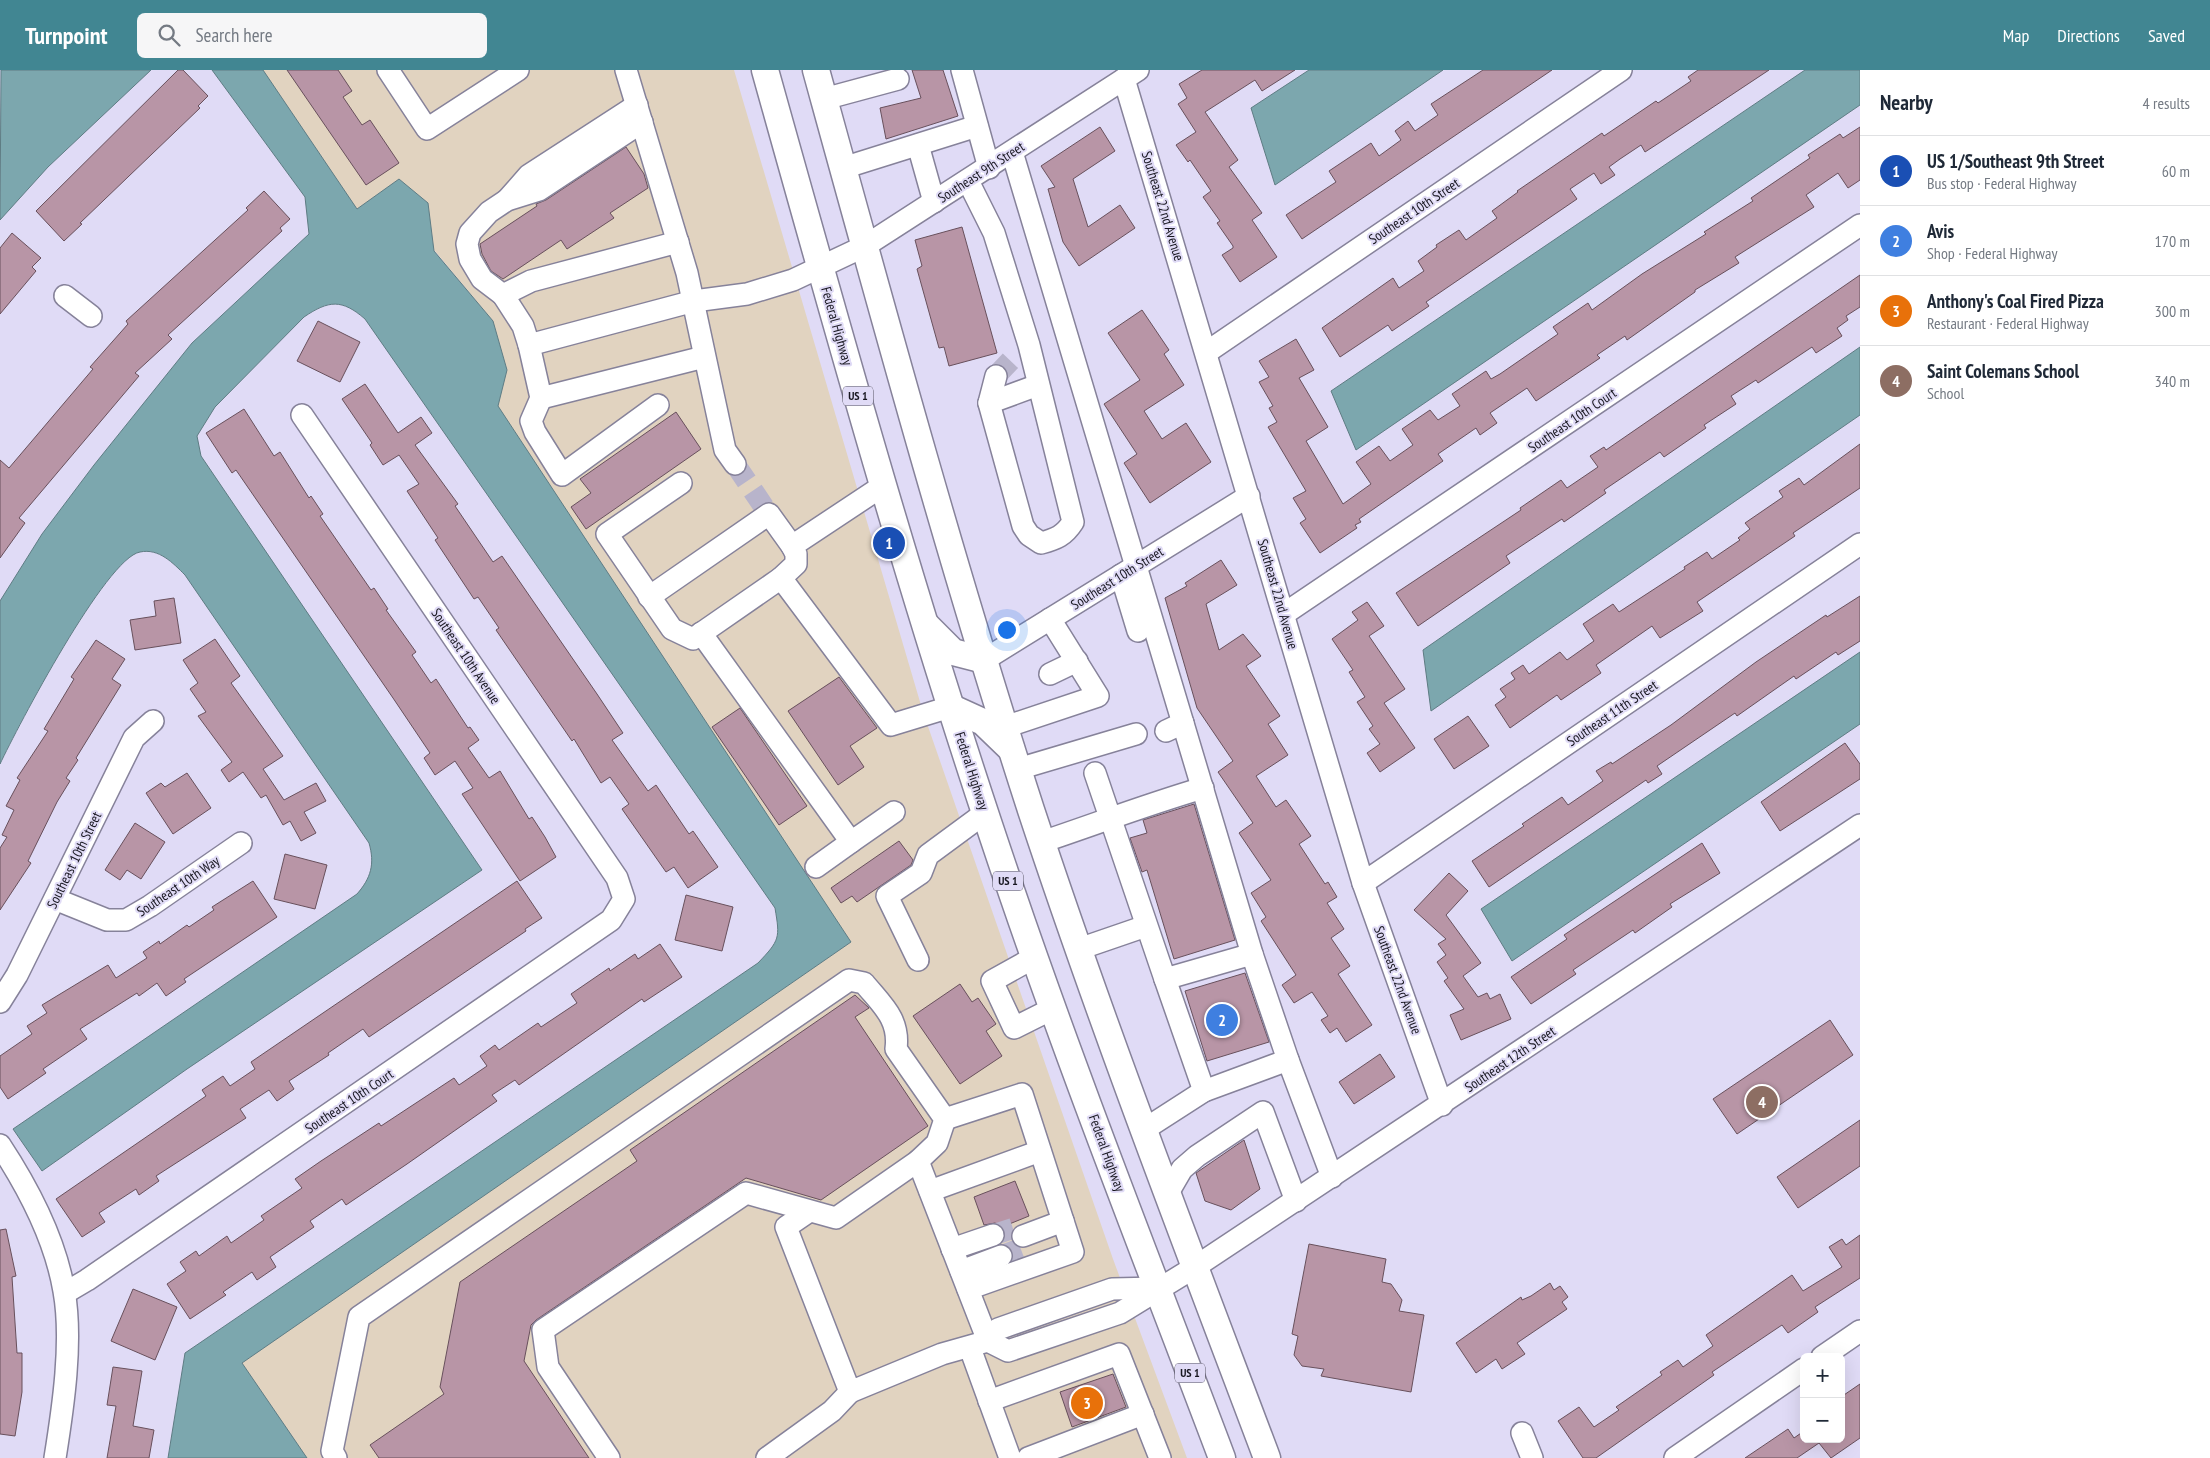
<!DOCTYPE html>
<meta charset="utf-8">
<style>
:root{--surface:#fff;--page:#f6f6f7;--text:#1f2937;--muted:#747a83;--line:#e0e1e3;--accent:#418692}
body{margin:0;font-family:"PT Sans Narrow",sans-serif;background:var(--page);color:var(--text)}
.controls{position:absolute;right:15px;bottom:15px;display:grid;overflow:hidden;border-radius:8px;box-shadow:0 5px 20px #0002}
.controls button{width:45px;height:45px;display:grid;place-items:center;padding:0;border:0;border-bottom:1px solid var(--line);background:var(--surface);color:var(--text);font:25px sans-serif}
.you{position:absolute;left:1006px;top:559px;width:18px;height:18px;margin:-12px;border:4px solid #fff;border-radius:50%;background:#1a73e8;box-shadow:0 0 0 8px #1a73e833}
.badge{display:grid;place-items:center;width:32px;height:32px;border-radius:50%;background:var(--accent);color:#fff;font-size:16px;font-weight:700}
.pin{position:absolute;translate:-50% -50%;border:2px solid #fff;box-shadow:0 1px 5px #0006}
.list{margin:0;padding:0;list-style:none}
h2{display:flex;justify-content:space-between;align-items:center;height:65px;margin:0;padding:0 20px;font-size:21px}
h2 small{font-size:16px;font-weight:400;color:var(--muted)}
.list li{display:grid;grid-template-columns:32px 1fr auto;gap:15px;align-items:center;box-sizing:border-box;height:70px;padding:0 20px;border-top:1px solid var(--line)}
.list b{display:block;font-size:19px;white-space:nowrap}
.list p{margin:0;font-size:16px;white-space:nowrap;color:var(--muted)}
.list em{font-size:16px;font-style:normal;color:var(--muted)}
.icon{flex:none;width:28px;height:28px;fill:none;stroke:currentColor;stroke-width:2;stroke-linecap:round;stroke-linejoin:round}
.map{position:relative;flex:none;width:1860px;height:1388px;overflow:hidden}
header{display:flex;align-items:center;gap:30px;box-sizing:border-box;height:70px;padding:0 25px;background:var(--accent);color:#fff}
header strong{font-size:24px}
nav{display:flex;gap:28px;margin-inline-start:auto;font-size:18px}
.search{width:350px;height:45px;background:var(--page);display:flex;align-items:center;gap:12px;box-sizing:border-box;padding:0 18px;border-radius:8px;color:var(--muted);font-size:19px}
main{display:flex}
aside{flex:1;background:var(--surface)}
.map>svg:first-child{display:block}
</style>
<header>
<strong>Turnpoint</strong>
<div class="search"><svg class="icon" aria-label="search" viewBox="0 0 24 24"><circle cx="10" cy="10" r="6"/><path d="M15 15l6 6"/></svg>Search here</div>
<nav><a>Map</a><a>Directions</a><a>Saved</a></nav>
</header>
<main>
<div class="map">
<svg width="1860" height="1388" viewBox="0 0 1860 1388">
<rect width="100%" height="100%" fill="#e0dbf6"/>
<!-- commercial -->
<polygon fill="#e1d3c0" points="263,0 734,0 923,642 1113,1189 1187,1388 307,1388 242,1293 851,872 498,336 507,300 493,251 434,180 428,133 399,109 357,139"/>
<!-- water -->
<g fill="#7ca7ae" stroke="#5e7c83">
<polygon points="1,0 151,0 48,97 0,150"/>
<path d="M212,0H263L357,139L399,109L428,133L434,181L493,251L507,300L498,336L851,872L242,1293L307,1388H168L185,1283L758,893C780,870 780,868 775,838L365,249C342,229 329,230 304,247L215,337L197,366L201,386L482,800L187,999L42,1101L13,1059L357,824C371,808 375,794 369,773L185,505C173,493 159,478 140,482C106,488 17,658 0,694V531L42,464L94,395L192,273L309,164L305,127Z"/>
<polygon points="1309,0 1443,0 1275,115 1251,38"/>
<polygon points="1805,0 1860,0 1860,35 1356,380 1331,321"/>
<polygon points="1860,277 1860,345 1431,641 1423,580"/>
<polygon points="1860,582 1860,654 1512,891 1481,839"/>
</g>
<!-- building -->
<g fill="#b895a6" stroke="#68505c">
<polygon points="178,0 183,0 208,26 198,36 200,38 80,153 82,154 64,171 36,141"/>
<polygon points="287,0 338,0 352,21 343,27 362,55 370,50 399,93 366,115"/>
<polygon points="912,0 943,0 958,46 886,69 880,38 921,28"/>
<polygon points="1202,0 1295,0 1262,21 1255,10 1205,42 1238,90 1229,97 1262,143 1252,150 1277,187 1240,212 1222,185 1233,178 1233,176 1217,153 1220,151 1203,127 1211,121 1190,90 1188,92 1176,75 1196,62 1178,34 1187,28 1179,14"/>
<polygon points="1483,0 1552,0 1302,169 1286,145 1336,112 1329,101 1371,73 1379,86 1401,70 1395,61 1408,51 1415,61 1438,45 1431,34"/>
<polygon points="1698,0 1769,0 1662,71 1645,82 1641,75 1620,89 1609,97 1615,105 1601,114 1594,103 1570,119 1577,129 1426,232 1429,236 1392,261 1388,255 1340,287 1322,258 1393,208 1399,218 1424,201 1418,191 1437,177 1436,175 1459,160 1466,170 1497,148 1492,141 1518,122 1517,121 1602,63 1604,66 1656,31 1658,33 1691,11 1688,7"/>
<polygon points="1100,57 1115,81 1073,109 1088,157 1120,135 1135,158 1079,196 1063,172 1048,119 1055,117 1041,96"/>
<polygon points="1860,57 1860,110 1848,118 1838,103 1806,125 1814,137 1735,187 1739,193 1695,220 1695,222 1627,270 1625,266 1597,285 1600,288 1536,331 1527,318 1490,343 1497,353 1480,365 1476,358 1438,384 1443,391 1359,449 1361,452 1355,455 1357,458 1320,483 1300,453 1306,449 1293,428 1306,421 1268,357 1277,352 1269,338 1273,336 1259,312 1269,307 1259,291 1296,269 1314,300 1299,308 1328,357 1306,371 1343,434 1371,414 1356,392 1379,376 1390,391 1413,375 1402,359 1430,340 1438,350 1460,336 1452,324 1486,301 1491,309 1500,304 1558,264 1553,257 1588,233 1592,240 1642,204 1706,164 1704,162 1753,131 1751,128 1810,88 1808,85 1840,64 1843,68"/>
<polygon points="626,77 644,104 648,118 610,143 614,148 567,179 561,170 503,209 491,201 482,184 480,174 537,136 536,134 546,130"/>
<polygon points="264,121 290,149 280,158 282,161 168,265 172,269 135,303 139,306 19,448 25,453 0,488 0,390 9,398 93,299 90,297 128,254 126,251 248,140 246,138"/>
<polygon points="962,157 997,283 949,296 944,277 939,278 917,199 922,196 915,170"/>
<polygon points="12,163 41,188 32,197 36,201 0,244 0,178"/>
<polygon points="1860,205 1860,237 1846,246 1848,250 1837,258 1842,266 1816,283 1812,277 1758,313 1756,310 1731,326 1736,334 1704,355 1706,358 1664,387 1660,382 1604,420 1606,423 1564,452 1562,449 1506,486 1510,493 1418,556 1396,523 1521,440 1520,438 1561,410 1567,418 1598,397 1590,386 1604,377 1606,380"/>
<polygon points="1142,240 1169,280 1164,284 1184,315 1144,341 1162,369 1186,353 1211,392 1150,433 1124,393 1137,384 1104,334 1140,310 1108,263"/>
<polygon points="318,251 360,272 340,312 297,291"/>
<polygon points="365,314 398,363 421,347 432,363 415,375 458,434 455,436 493,492 502,486 597,624 623,663 612,670 648,721 656,715 689,764 693,761 718,797 688,818 674,797 666,802 622,739 629,734 610,707 601,713 574,669 572,671 496,560 499,558 478,527 474,529 435,470 438,468 407,421 419,414 399,385 383,395 370,375 372,373 342,329"/>
<polygon points="244,339 274,386 280,382 309,428 311,426 323,444 320,446 371,520 374,518 388,539 386,540 416,582 412,585 431,613 436,609 468,658 470,657 479,670 468,678 489,708 500,701 529,749 532,747 545,767 556,787 520,811 462,724 473,718 455,691 435,705 424,688 430,683 393,628 236,400 232,403 206,363"/>
<polygon points="676,342 701,379 586,459 571,437 591,423 580,409"/>
<polygon points="1860,374 1860,418 1793,463 1795,466 1697,532 1703,541 1660,568 1652,556 1596,595 1601,603 1561,630 1557,625 1510,658 1495,635 1506,627 1500,619 1515,609 1511,603 1523,595 1529,604 1560,582 1567,590 1594,571 1583,554 1613,534 1619,542 1685,499 1684,497 1707,482 1712,489 1740,470 1738,468 1750,459 1745,453 1783,427 1779,421 1799,408 1804,415"/>
<polygon points="1221,490 1237,515 1206,534 1219,580 1243,564 1261,586 1246,596 1280,646 1268,654 1288,685 1256,706 1276,737 1286,730 1311,766 1299,774 1325,814 1328,812 1337,827 1327,833 1344,859 1331,868 1350,896 1338,904 1372,955 1346,972 1337,958 1330,963 1321,950 1328,946 1312,922 1294,933 1282,915 1296,905 1261,851 1266,847 1251,823 1271,810 1239,763 1253,753 1218,702 1233,691 1197,638 1165,528 1187,516 1185,513"/>
<polygon points="1860,526 1860,571 1838,585 1836,582 1796,609 1794,606 1737,646 1735,643 1657,696 1662,704 1648,713 1646,710 1489,817 1472,791 1524,756 1522,754 1562,727 1568,735 1603,711 1596,701 1611,692 1612,694 1671,655 1756,592 1826,545 1827,547"/>
<polygon points="174,528 181,573 135,580 130,550 156,546 154,531"/>
<polygon points="1367,532 1384,556 1369,566 1405,619 1384,633 1415,678 1380,702 1367,683 1380,674 1369,659 1373,656 1357,632 1365,627 1349,602 1353,600 1332,569 1358,550 1352,542"/>
<polygon points="215,569 240,606 231,613 283,686 263,699 284,730 316,713 326,731 304,742 316,763 301,771 290,751 283,755 266,725 261,728 243,702 229,712 221,700 232,692 198,646 206,642 190,619 198,613 183,590"/>
<polygon points="96,570 125,589 112,609 121,615 76,688 78,690 66,708 70,711 57,732 28,791 31,793 0,840 0,778 7,767 2,765 14,740 6,736 20,710 17,708 48,661 44,659 74,609 71,607"/>
<polygon points="839,607 877,658 850,676 864,697 838,715 788,641"/>
<polygon points="740,638 807,736 779,755 712,657"/>
<polygon points="1468,646 1489,676 1454,699 1434,669"/>
<polygon points="1845,673 1860,694 1860,709 1780,761 1761,732"/>
<polygon points="187,703 211,738 173,764 146,723 161,713 165,717"/>
<polygon points="1194,734 1235,870 1174,889 1147,800 1142,802 1130,768 1147,763 1143,750"/>
<polygon points="135,753 165,772 141,809 127,800 120,810 105,800"/>
<polygon points="899,771 913,790 911,795 857,832 852,826 841,833 831,818"/>
<polygon points="1702,773 1720,803 1670,834 1672,837 1635,863 1633,860 1573,900 1576,904 1531,934 1511,907 1567,869 1564,865"/>
<polygon points="285,784 327,795 315,839 274,829"/>
<polygon points="1449,803 1468,821 1446,845 1481,893 1463,906 1478,927 1487,923 1490,929 1500,924 1511,949 1461,970 1450,945 1464,939 1444,911 1448,908 1437,892 1446,885 1438,874 1446,869 1414,840"/>
<polygon points="253,811 277,847 184,909 186,912 166,926 157,913 139,926 137,923 80,959 87,969 43,999 46,1003 8,1029 0,1017 0,986 32,964 27,956 47,943 42,935 108,895 116,908 147,888 143,882 159,871 160,874 187,855 189,857 214,840 212,837"/>
<polygon points="517,811 542,848 525,859 526,861 369,967 363,959 328,983 329,985 289,1011 294,1019 277,1031 269,1020 240,1039 246,1048 156,1106 159,1111 139,1125 136,1119 99,1143 105,1152 82,1167 56,1129 206,1026 202,1020 223,1006 230,1016 255,999 251,992"/>
<polygon points="686,825 733,837 722,881 675,870"/>
<polygon points="660,874 682,907 644,932 642,929 519,1015 515,1010 492,1025 497,1031 407,1094 346,1135 342,1129 310,1151 314,1157 270,1187 276,1197 257,1210 252,1202 223,1222 226,1225 190,1249 167,1214 186,1201 180,1192 196,1181 199,1186 227,1166 231,1173 264,1150 261,1146 302,1118 295,1109 321,1091 379,1053 381,1056 454,1008 459,1015 487,996 480,986 495,975 499,980 538,953 541,957 577,933 571,924 609,898 610,901 635,884 638,889"/>
<polygon points="1245,903 1269,972 1207,991 1185,921"/>
<polygon points="960,914 972,932 978,928 996,954 986,961 1002,986 960,1014 913,946"/>
<polygon points="855,925 869,938 855,947 928,1056 821,1130 746,1108 536,1250 531,1255 524,1291 589,1388 379,1388 370,1375 444,1324 440,1317 460,1212 637,1091 630,1080"/>
<polygon points="1830,950 1853,985 1737,1064 1713,1029"/>
<polygon points="1380,984 1395,1007 1354,1034 1339,1012"/>
<polygon points="1860,1050 1860,1096 1798,1138 1777,1107"/>
<polygon points="1244,1070 1260,1119 1231,1140 1205,1131 1196,1103"/>
<polygon points="1015,1111 1029,1146 1002,1157 995,1153 984,1155 974,1127"/>
<polygon points="6,1159 16,1206 12,1207 17,1283 22,1283 22,1322 15,1366 0,1364 0,1160"/>
<polygon points="1860,1165 1860,1208 1815,1237 1818,1242 1788,1263 1782,1255 1712,1302 1714,1305 1596,1388 1583,1388 1558,1351 1579,1337 1594,1357 1619,1340 1616,1337 1662,1305 1660,1302 1678,1290 1683,1297 1713,1276 1706,1265 1792,1205 1803,1221 1842,1197 1829,1177 1842,1169 1846,1175"/>
<polygon points="1309,1174 1386,1189 1382,1212 1391,1214 1402,1230 1399,1241 1424,1245 1411,1322 1321,1306 1324,1299 1302,1296 1294,1285 1298,1266 1292,1264"/>
<polygon points="1550,1213 1554,1220 1560,1216 1568,1227 1562,1232 1567,1239 1517,1273 1525,1284 1502,1299 1496,1289 1476,1303 1456,1273 1521,1227 1522,1230 1531,1226"/>
<polygon points="133,1219 177,1237 155,1290 111,1271"/>
<polygon points="113,1297 142,1301 133,1356 154,1360 149,1388 107,1388 116,1336 107,1335"/>
<polygon points="1113,1304 1126,1337 1072,1357 1060,1322"/>
<polygon points="1860,1314 1860,1368 1831,1388 1819,1373 1797,1388 1745,1388 1788,1359 1794,1368 1804,1361 1804,1369 1841,1369 1841,1327"/>
</g>
<g fill="none" stroke-linecap="round" stroke-linejoin="round">
<!-- minor-tunnel -->
<g stroke="#b8b4cb" stroke-width="21" stroke-dasharray="21 11" stroke-linecap="butt">
<polyline points="996,306 1014,287"/>
<polyline points="735,394 764,437"/>
<polyline points="993,1165 1020,1156"/>
<polyline points="1001,1186 1027,1176"/>
</g>
<defs>
<g id="minor">
<polyline points="388,0 427,59 518,0"/>
<polyline points="626,0 687,203 725,380 735,394"/>
<polyline points="962,0 989,98"/>
<polyline points="1124,9 1363,813 1442,1035"/>
<polyline points="824,29 898,9"/>
<polyline points="642,52 539,120 507,130 489,142 470,163 467,174 470,189 482,209 503,225 531,211 678,172"/>
<polyline points="918,75 934,132"/>
<polyline points="1012,82 1252,884 1288,990 1332,1107"/>
<polyline points="843,98 977,56"/>
<path d="M968,111L994,163L1029,275L1073,452C1064,466 1056,469 1041,473L1029,465L1023,456L989,333L996,306"/>
<polyline points="507,130 529,105 637,35"/>
<polyline points="503,225 523,256 529,275 541,328 531,351 535,362 562,405 658,335"/>
<polyline points="65,226 91,246"/>
<polyline points="529,275 694,231 747,224 793,210 865,176 1138,0"/>
<polyline points="1207,282 1621,0"/>
<polyline points="541,328 704,287"/>
<polyline points="989,333 1038,315"/>
<polyline points="681,413 607,464 672,559 693,569 781,508"/>
<polyline points="884,415 792,476 796,484 796,494 781,508 891,655 950,637"/>
<polyline points="1121,505 1138,561"/>
<polyline points="649,527 769,444 792,476"/>
<polyline points="1284,544 1860,155"/>
<polyline points="701,563 851,772 894,742"/>
<polyline points="984,590 1249,426"/>
<polyline points="1050,604 1077,591"/>
<polyline points="1005,657 1098,626 1050,549"/>
<polyline points="1166,661 1183,653"/>
<polyline points="1018,699 1136,664"/>
<polyline points="1095,703 1165,909"/>
<path d="M1042,772C1096,754 1148,734 1203,718"/>
<polyline points="816,797 851,772"/>
<polyline points="1363,813 1860,474"/>
<polyline points="55,829 107,850 126,850 150,836 241,773"/>
<polyline points="1079,879 1146,856"/>
<polyline points="1035,887 992,911 1014,958 1054,938"/>
<polyline points="918,890 887,826 921,803 928,785 985,743"/>
<polyline points="0,932 17,905 134,668 153,651"/>
<polyline points="1204,1021 1165,909 1252,884"/>
<polyline points="945,1049 1022,1024 1073,1182 968,1219"/>
<polyline points="1145,1059 1204,1021 1288,990"/>
<path d="M0,1075C29,1119 55,1168 64,1221C73,1271 63,1338 55,1388"/>
<polyline points="918,1091 988,1271 1008,1281 1120,1243 1195,1197 1860,755"/>
<polyline points="930,1121 1040,1081"/>
<polyline points="1168,1123 1182,1099 1197,1086 1263,1042 1296,1131"/>
<polyline points="808,1142 786,1157 850,1322 942,1284 988,1271 998,1259 1112,1219 1158,1218"/>
<polyline points="1023,1166 1063,1151"/>
<polyline points="952,1179 993,1165"/>
<polyline points="961,1201 1001,1186"/>
<polyline points="65,1223 87,1210 611,850 624,829 617,808 302,345"/>
<polyline points="970,1278 1010,1388"/>
<polyline points="1822,1287 1860,1261"/>
<polyline points="989,1331 1119,1284 1160,1388"/>
<polyline points="1522,1363 1532,1388"/>
<path d="M336,1388L332,1381L359,1247L849,910L864,913C882,935 900,949 896,979L945,1049L937,1073L918,1091L836,1148L746,1123L543,1260L548,1297L609,1388"/>
<polyline points="767,1388 832,1341 850,1322"/>
<polyline points="1028,1388 1143,1344"/>
<polyline points="1675,1388 1804,1299"/>
</g>
<g id="major">
<path d="M765,0C842,276 919,552 1012,823C1077,1013 1151,1200 1222,1388"/>
<path d="M816,0C884,247 952,496 1031,740C1103,958 1186,1173 1267,1388"/>
<polyline points="927,556 953,582 984,590"/>
<polyline points="950,637 983,652 1011,679"/>
</g>
</defs>
<!-- minor casing -->
<use href="#minor" stroke="#86829a" stroke-width="24"/>
<!-- major casing -->
<use href="#major" stroke="#86829a" stroke-width="29"/>
<!-- minor -->
<use href="#minor" stroke="#fff" stroke-width="21"/>
<!-- major -->
<use href="#major" stroke="#fff" stroke-width="26"/>
</g>
<g text-anchor="middle" stroke-width="4" stroke-linejoin="round" paint-order="stroke">
<!-- shield labels -->
<g fill="#e0dbf6" stroke="#545260" stroke-width="1">
<rect x="843" y="316.5" width="30" height="19" rx="4"/>
<rect x="993" y="801.5" width="30" height="19" rx="4"/>
<rect x="1175" y="1293.5" width="30" height="19" rx="4"/>
</g>
<g font-size="12" font-weight="bold" fill="#181720">
<text x="858" y="330">US 1</text>
<text x="1008" y="815">US 1</text>
<text x="1190" y="1307">US 1</text>
</g>
<!-- street labels -->
<g font-size="14" fill="#181720" stroke="#e0dbf6">
<text transform="translate(981 102) rotate(-33)" y="5">Southeast 9th Street</text>
<text transform="translate(1163 136) rotate(73)" y="5">Southeast 22nd Avenue</text>
<text transform="translate(1414 141) rotate(-34)" y="5">Southeast 10th Street</text>
<text transform="translate(837 256) rotate(74)" y="5">Federal Highway</text>
<text transform="translate(1572 350) rotate(-34)" y="5">Southeast 10th Court</text>
<text transform="translate(1117 508) rotate(-32)" y="5">Southeast 10th Street</text>
<text transform="translate(1278 524) rotate(74)" y="5">Southeast 22nd Avenue</text>
<text transform="translate(466 586) rotate(56)" y="5">Southeast 10th Avenue</text>
<text transform="translate(1612 643) rotate(-34)" y="5">Southeast 11th Street</text>
<text transform="translate(972 701) rotate(72)" y="5">Federal Highway</text>
<text transform="translate(74 790) rotate(-64)" y="5">Southeast 10th Street</text>
<text transform="translate(178 816) rotate(-34)" y="5">Southeast 10th Way</text>
<text transform="translate(1398 910) rotate(70)" y="5">Southeast 22nd Avenue</text>
<text transform="translate(1510 989) rotate(-34)" y="5">Southeast 12th Street</text>
<text transform="translate(349 1031) rotate(-34)" y="5">Southeast 10th Court</text>
<text transform="translate(1107 1083) rotate(70)" y="5">Federal Highway</text>
</g>
</g>
</svg>
<div class="controls">
<button>+</button>
<button>−</button>
</div>
<div class="you"></div>
<div class="pin badge" style="left:889px;top:473px;background:#1a4fb4">1</div>
<div class="pin badge" style="left:1222px;top:950px;background:#3f7fe0">2</div>
<div class="pin badge" style="left:1087px;top:1333px;background:#e8710a">3</div>
<div class="pin badge" style="left:1762px;top:1032px;background:#8d6e63">4</div>
</div>
<aside>
<h2>Nearby<small>4 results</small></h2>
<ul class="list">
<li><span class="badge" style="background:#1a4fb4">1</span><div><b>US 1/Southeast 9th Street</b><p>Bus stop · Federal Highway</p></div><em>60 m</em></li>
<li><span class="badge" style="background:#3f7fe0">2</span><div><b>Avis</b><p>Shop · Federal Highway</p></div><em>170 m</em></li>
<li><span class="badge" style="background:#e8710a">3</span><div><b>Anthony's Coal Fired Pizza</b><p>Restaurant · Federal Highway</p></div><em>300 m</em></li>
<li><span class="badge" style="background:#8d6e63">4</span><div><b>Saint Colemans School</b><p>School</p></div><em>340 m</em></li>
</ul>
</aside>
</main>
